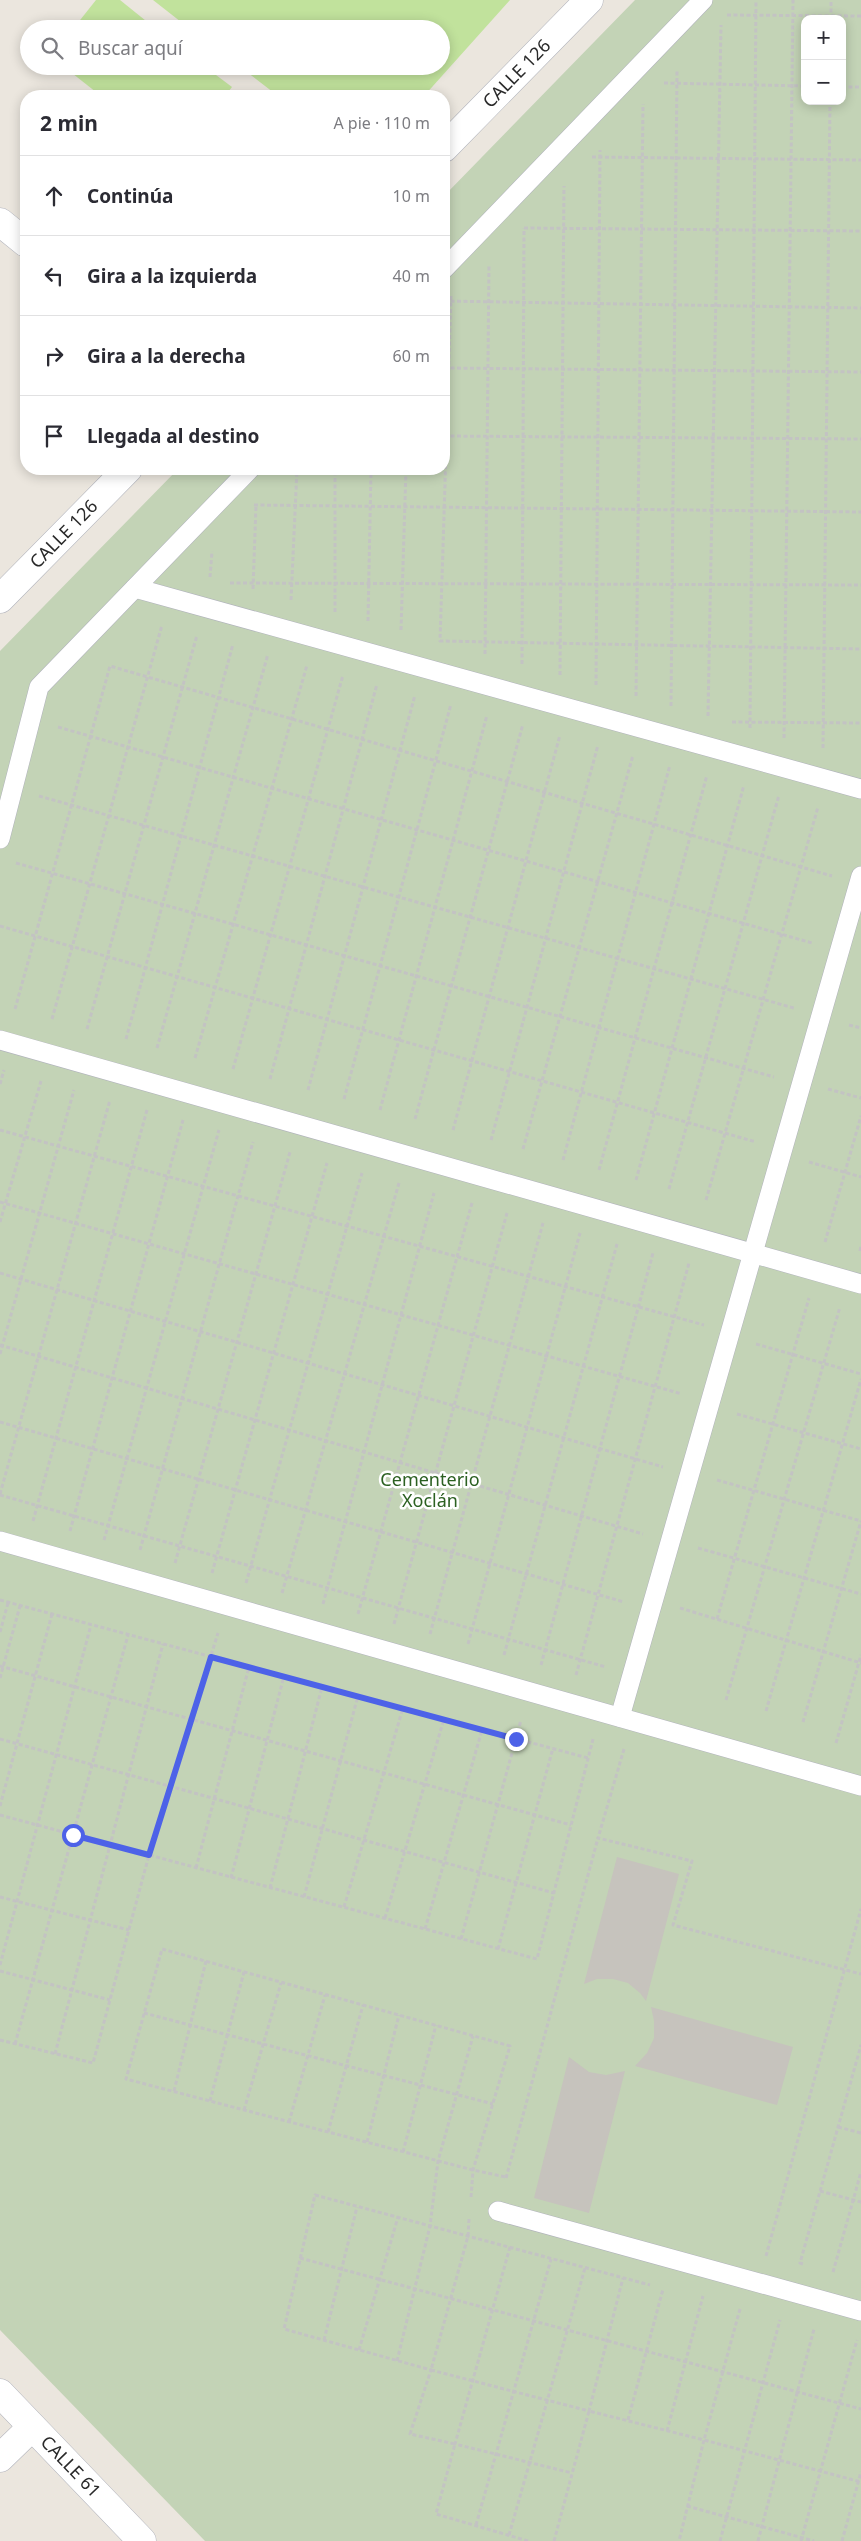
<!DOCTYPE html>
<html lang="es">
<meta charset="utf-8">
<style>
:root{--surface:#fff;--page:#f2f2f3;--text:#2b2b33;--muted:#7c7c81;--line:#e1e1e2}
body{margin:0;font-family:"Noto Sans",sans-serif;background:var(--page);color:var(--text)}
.controls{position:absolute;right:15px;top:15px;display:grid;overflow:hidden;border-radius:10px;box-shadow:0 2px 12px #0003}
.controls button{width:45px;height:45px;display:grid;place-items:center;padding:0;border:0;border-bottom:1px solid var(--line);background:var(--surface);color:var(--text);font:25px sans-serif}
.stop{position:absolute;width:15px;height:15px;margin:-11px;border:4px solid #4d62e8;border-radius:50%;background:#fff}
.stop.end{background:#4d62e8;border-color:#fff;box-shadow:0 1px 5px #0008}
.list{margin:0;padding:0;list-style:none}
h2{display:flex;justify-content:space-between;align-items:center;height:65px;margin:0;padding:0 20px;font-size:21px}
h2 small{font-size:16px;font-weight:400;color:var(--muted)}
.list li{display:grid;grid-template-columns:32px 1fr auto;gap:15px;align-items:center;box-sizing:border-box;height:80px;padding:0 20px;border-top:1px solid var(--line)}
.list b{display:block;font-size:19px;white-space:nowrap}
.list em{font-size:16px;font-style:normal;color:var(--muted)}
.icon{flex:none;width:28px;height:28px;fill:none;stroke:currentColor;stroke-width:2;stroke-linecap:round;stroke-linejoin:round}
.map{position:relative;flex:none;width:861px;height:2541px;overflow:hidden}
.search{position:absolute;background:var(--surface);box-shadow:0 2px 12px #0003;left:20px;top:20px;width:430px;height:55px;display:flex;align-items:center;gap:12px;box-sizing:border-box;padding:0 18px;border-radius:28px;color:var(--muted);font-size:19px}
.panel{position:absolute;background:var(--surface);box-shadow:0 2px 12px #0003;left:20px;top:90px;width:430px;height:385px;border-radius:20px}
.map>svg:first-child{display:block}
</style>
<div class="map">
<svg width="861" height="2541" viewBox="0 0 861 2541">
<rect width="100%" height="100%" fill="#ebe6de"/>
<!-- cemetery -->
<path fill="#c3d3b6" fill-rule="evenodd" d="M635,0H861V2541H205L0,2330V651L178,469H444V196ZM805,19H842V101H805Z"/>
<!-- pitch -->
<g fill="#c1e29c">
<polygon points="96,0 120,0 156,29 73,29"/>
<polygon points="153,0 510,0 424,96 278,96 239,66 441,66 441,29 190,29"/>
<polygon points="63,66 204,66 232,87 225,96 101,96"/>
</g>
<!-- building -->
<g fill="#c6c3bd">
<polygon points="617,1857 679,1874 646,2001 640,1993 628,1983 613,1979 597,1979 584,1984"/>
<polygon points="651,2007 793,2047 777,2105 635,2066 647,2053 654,2038 654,2021"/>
<polygon points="569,2057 589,2072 606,2075 625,2071 589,2213 534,2198"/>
</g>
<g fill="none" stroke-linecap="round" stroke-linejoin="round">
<defs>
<g id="service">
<polyline points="444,269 703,0"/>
<polyline points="135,588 861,789"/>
<polyline points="0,839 39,687 250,469"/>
<polyline points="0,1040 861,1284"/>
<polyline points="0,1541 861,1786"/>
<polyline points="620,1717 861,876"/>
<polyline points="498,2211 861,2311"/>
</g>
<g id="minor">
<path id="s1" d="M444,148L589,0"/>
<polyline points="0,222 26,243"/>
<path id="s2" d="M0,599L128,469"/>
<polyline points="0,2458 32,2427"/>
</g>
<g id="secondary">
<path id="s3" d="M0,2393L142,2541"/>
</g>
</defs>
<!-- service casing -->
<use href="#service" stroke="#b1b3bc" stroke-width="20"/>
<!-- minor casing -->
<use href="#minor" stroke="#b1b3bc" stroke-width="29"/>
<!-- secondary casing -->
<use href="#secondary" stroke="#b1b3bc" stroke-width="29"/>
<!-- path -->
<g stroke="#c3c3c3" stroke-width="3" stroke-dasharray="4 2.5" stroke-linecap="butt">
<polyline points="727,15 861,16"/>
<polyline points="831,19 831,0"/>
<polyline points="664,83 805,86"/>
<polyline points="842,87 861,87"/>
<polyline points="592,157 861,160"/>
<polyline points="524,228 861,231"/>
<polyline points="451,296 440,641 861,649"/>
<polyline points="444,301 861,308"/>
<polyline points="444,368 861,372"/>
<polyline points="444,436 861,439"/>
<polyline points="254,505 861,512"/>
<polyline points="210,577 212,551"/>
<polyline points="230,583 861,585"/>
<polyline points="253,589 256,505"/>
<polyline points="291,600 297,469"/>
<polyline points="335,612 335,469"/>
<polyline points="368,621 371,469"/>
<polyline points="401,630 406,469"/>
<polyline points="485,654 489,264"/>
<polyline points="522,664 524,228"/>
<polyline points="560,675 564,186"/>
<polyline points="596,685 600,150"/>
<polyline points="636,696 643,104"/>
<polyline points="671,706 677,70"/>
<polyline points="708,716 721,25"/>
<polyline points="732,722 861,723"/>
<polyline points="58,727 812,943"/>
<polyline points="750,728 756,0"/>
<polyline points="784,738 793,0"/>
<polyline points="823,748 830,101"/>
<polyline points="39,796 794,1008"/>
<polyline points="16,863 774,1077"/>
<polyline points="0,926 756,1142"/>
<polyline points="15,1009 110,666 832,876"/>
<polyline points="52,1019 162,625"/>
<polyline points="849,1025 861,1028"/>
<polyline points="87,1029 197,635"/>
<polyline points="126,1039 233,644"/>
<polyline points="157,1048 268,654"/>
<polyline points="195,1058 307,665"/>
<polyline points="233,1069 343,675"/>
<polyline points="270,1079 377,684"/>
<polyline points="0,1084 4,1070"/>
<polyline points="828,1089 861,1098"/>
<polyline points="308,1090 415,695"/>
<polyline points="344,1099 451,704"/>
<polyline points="380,1110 487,715"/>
<polyline points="415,1119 523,724"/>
<polyline points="0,1130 704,1325"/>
<polyline points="453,1130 560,735"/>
<polyline points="491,1140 598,745"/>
<polyline points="523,1149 633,755"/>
<polyline points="563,1160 670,765"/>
<polyline points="809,1162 861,1177"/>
<polyline points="599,1170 707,775"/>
<polyline points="636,1180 744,785"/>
<polyline points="669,1189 779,795"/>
<polyline points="706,1200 818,807"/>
<polyline points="0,1202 682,1394"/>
<polyline points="0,1222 41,1081"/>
<polyline points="825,1242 861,1116"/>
<polyline points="860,1251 861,1246"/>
<polyline points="0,1273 663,1467"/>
<polyline points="756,1344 861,1374"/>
<polyline points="0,1345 643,1534"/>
<polyline points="0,1354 74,1090"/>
<polyline points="737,1414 861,1449"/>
<polyline points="0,1422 624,1602"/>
<polyline points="717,1480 861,1521"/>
<polyline points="0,1494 110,1100"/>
<polyline points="0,1495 606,1667"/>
<polyline points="33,1521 147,1110"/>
<polyline points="70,1531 183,1120"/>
<polyline points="104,1540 219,1130"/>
<polyline points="698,1548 861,1594"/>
<polyline points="140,1550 253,1142"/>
<polyline points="175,1563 290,1152"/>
<polyline points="212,1573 327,1163"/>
<polyline points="246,1583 362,1173"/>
<polyline points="282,1593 399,1183"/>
<polyline points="0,1600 588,1758"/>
<polyline points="323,1604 434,1193"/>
<polyline points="680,1608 861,1663"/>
<polyline points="358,1614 472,1203"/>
<polyline points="717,1619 809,1298"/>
<polyline points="394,1624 507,1213"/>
<polyline points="0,1632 8,1603"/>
<polyline points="430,1634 543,1223"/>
<polyline points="468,1644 580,1233"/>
<polyline points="504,1655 617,1244"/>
<polyline points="541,1665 653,1253"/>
<polyline points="0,1666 571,1825"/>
<polyline points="576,1675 689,1263"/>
<polyline points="0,1678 20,1606"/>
<polyline points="726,1700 840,1307"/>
<polyline points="766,1711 861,1379"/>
<polyline points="803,1722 861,1521"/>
<polyline points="0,1739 554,1893"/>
<polyline points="836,1743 861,1655"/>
<polyline points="624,1749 598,1838 692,1861 673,1925 861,1974"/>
<polyline points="0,1806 52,1614"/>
<polyline points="0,1815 149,1855 218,1633"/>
<polyline points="196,1868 249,1667"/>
<polyline points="231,1878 284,1676"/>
<polyline points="270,1888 322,1687"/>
<polyline points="0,1897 129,1930"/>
<polyline points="304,1897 358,1696"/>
<polyline points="344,1907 403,1708"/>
<polyline points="385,1918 444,1719"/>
<polyline points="425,1929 482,1730"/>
<polyline points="461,1939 521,1720"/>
<polyline points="498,1949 553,1748"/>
<polyline points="0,1965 91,1625"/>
<polyline points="0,1971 110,2000"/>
<polyline points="144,2013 493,2104"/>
<polyline points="0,2040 93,2063 149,1855 537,1959 593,1739"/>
<polyline points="15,2044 128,1635"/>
<polyline points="55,2054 163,1644"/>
<polyline points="174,2091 206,1961"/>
<polyline points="210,2101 244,1972"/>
<polyline points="244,2110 281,1983"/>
<polyline points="289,2122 325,1995"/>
<polyline points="838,2127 861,2133"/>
<polyline points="328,2132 363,2005"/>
<polyline points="367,2142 399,2015"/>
<polyline points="403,2152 436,2025"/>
<polyline points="506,2178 598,1838"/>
<polyline points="820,2191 861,2202"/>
<polyline points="471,2197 473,2170 510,2046 162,1949 126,2079 473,2170 506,2177"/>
<polyline points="469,2219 468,2236 431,2370 589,2411 623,2278"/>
<polyline points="510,2247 455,2444 572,2473"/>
<polyline points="766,2256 861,1909"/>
<polyline points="300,2258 861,2409"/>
<polyline points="803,2264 800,2263 861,2045"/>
<polyline points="833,2272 861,2172"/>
<polyline points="740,2309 704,2440 861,2482"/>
<polyline points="324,2340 357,2207"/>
<polyline points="359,2350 398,2217"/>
<polyline points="397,2361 430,2226 438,2161 473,2036"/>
<polyline points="628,2420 663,2289"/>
<polyline points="667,2431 703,2296"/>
<polyline points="687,2506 814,2541"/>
<polyline points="476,2525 551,2259"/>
<polyline points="509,2535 585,2268"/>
<polyline points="528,2541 436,2514 455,2444 410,2434 431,2370 284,2329 315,2195 650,2285"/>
<polyline points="554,2541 589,2411 704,2440 679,2541"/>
<polyline points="720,2541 780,2320"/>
<polyline points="758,2541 814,2329"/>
<polyline points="801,2541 857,2340"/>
<polyline points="842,2541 861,2472"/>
</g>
<!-- service -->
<use href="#service" stroke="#fff" stroke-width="19"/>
<!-- minor -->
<use href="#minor" stroke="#fff" stroke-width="28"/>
<!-- secondary -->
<use href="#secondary" stroke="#fff" stroke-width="28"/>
</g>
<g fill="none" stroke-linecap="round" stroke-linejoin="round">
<!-- route -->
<polyline stroke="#4d62e8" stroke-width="6" points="73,1835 149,1855 211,1657 516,1739"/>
</g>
<g text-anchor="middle" stroke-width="5" stroke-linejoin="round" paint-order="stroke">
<!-- street labels -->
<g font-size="18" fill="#2a2a2a" stroke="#fff">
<text dy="6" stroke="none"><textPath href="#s1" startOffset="104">CALLE 126</textPath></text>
<text dy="6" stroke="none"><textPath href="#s2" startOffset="91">CALLE 126</textPath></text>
<text dy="6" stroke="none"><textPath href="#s3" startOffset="102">CALLE 61</textPath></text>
</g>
<!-- park labels -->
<g font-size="18" fill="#2b6021" stroke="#fff">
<text x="430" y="1486">Cementerio<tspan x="430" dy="21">Xoclán</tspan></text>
</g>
</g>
</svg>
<div class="controls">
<button>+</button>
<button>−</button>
</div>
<div class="stop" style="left:73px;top:1835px"></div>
<div class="stop end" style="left:516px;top:1739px"></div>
<div class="search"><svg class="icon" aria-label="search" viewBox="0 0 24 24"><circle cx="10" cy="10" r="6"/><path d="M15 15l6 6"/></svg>Buscar aquí</div>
<section class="panel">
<h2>2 min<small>A pie · 110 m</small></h2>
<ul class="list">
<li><svg class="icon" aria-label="ahead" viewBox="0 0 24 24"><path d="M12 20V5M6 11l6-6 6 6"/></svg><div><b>Continúa</b></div><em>10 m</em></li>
<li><svg class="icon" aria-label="left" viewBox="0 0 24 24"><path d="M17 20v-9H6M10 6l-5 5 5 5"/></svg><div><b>Gira a la izquierda</b></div><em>40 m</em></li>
<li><svg class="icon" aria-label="right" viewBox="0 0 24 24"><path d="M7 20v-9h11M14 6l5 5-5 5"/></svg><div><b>Gira a la derecha</b></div><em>60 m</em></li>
<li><svg class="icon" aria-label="arrive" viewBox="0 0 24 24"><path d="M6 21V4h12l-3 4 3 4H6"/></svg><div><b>Llegada al destino</b></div></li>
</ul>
</section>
</div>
